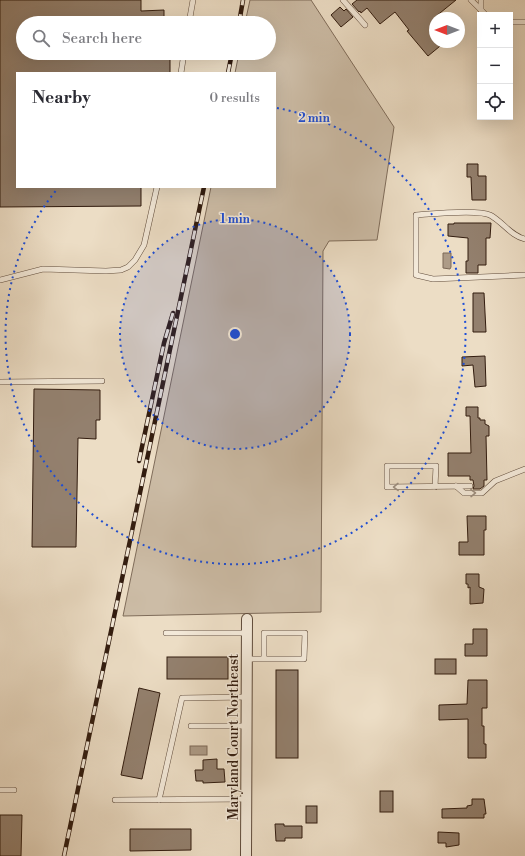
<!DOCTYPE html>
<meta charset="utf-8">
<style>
:root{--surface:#fff;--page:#f7f7f7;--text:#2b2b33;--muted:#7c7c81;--line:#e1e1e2}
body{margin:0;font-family:"Libre Bodoni",serif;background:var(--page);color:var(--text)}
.controls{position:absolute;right:12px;top:12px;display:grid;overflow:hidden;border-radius:0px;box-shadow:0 4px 16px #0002}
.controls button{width:36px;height:36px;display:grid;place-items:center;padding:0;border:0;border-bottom:1px solid var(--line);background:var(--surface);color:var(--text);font:20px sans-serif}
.compass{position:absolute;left:429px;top:12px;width:36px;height:36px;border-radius:50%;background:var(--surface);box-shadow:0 4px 16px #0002;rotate:270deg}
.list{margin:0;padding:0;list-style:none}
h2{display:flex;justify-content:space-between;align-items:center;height:52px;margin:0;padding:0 16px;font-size:17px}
h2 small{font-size:13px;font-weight:400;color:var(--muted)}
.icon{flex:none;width:22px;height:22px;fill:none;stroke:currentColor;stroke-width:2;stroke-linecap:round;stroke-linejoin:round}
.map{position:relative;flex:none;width:525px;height:856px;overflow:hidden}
.search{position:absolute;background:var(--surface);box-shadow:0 4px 16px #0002;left:16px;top:16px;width:260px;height:44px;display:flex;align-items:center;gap:10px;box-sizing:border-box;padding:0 14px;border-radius:22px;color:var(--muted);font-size:15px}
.panel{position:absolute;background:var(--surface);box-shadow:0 4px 16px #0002;left:16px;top:72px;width:260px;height:116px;border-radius:0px}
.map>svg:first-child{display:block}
</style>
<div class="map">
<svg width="525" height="856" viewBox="0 0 525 856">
<rect width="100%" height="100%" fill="#ecddc5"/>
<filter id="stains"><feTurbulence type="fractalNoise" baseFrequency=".005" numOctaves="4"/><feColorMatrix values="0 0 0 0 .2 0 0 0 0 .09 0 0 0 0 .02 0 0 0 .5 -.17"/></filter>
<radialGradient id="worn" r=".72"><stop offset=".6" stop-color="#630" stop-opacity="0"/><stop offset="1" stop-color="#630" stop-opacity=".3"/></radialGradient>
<!-- green -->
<polygon fill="#ccbca6" stroke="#7f6c5a" points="250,0 311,0 394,127 377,240 329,241 323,251 321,612 123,616 211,187 275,187 275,73 235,73 239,53 269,53 269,23 245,23"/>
<!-- water -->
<g fill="#ad9b87" stroke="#7c6857">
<polygon points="443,253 451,253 451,267 450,269 443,268"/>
<rect x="190" y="746" width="17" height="9"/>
</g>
<!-- building -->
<g fill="#93806e" stroke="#321c0f">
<polygon points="0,0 141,0 141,11 164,10 164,23 23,23 23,53 168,53 168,57 170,57 170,73 17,73 17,187 141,187 141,206 0,207"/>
<polygon points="357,0 456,0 435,17 435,42 445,42 428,56 407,31 409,30 395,12 380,24 367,8 361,13 360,11 359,12 352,4"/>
<polygon points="340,7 344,11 346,9 353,17 341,27 331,15"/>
<polygon points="467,164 478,164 478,176 486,176 486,200 472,200 471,177 467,177"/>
<polygon points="454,223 491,223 490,238 486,238 486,265 478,265 478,273 466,273 466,261 468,261 468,238 448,236 448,224 454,224"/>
<polygon points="473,293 484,293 486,332 473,332"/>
<polygon points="485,356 486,386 475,387 473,365 462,366 462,357"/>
<polygon points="34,389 100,390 100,420 96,420 96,439 78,438 76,547 32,547"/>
<polygon points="466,407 478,407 478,418 480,418 480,420 485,420 485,424 489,426 489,436 486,436 487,480 484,480 484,486 480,489 473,489 474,486 473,480 470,480 470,476 448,476 448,453 471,453 470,416 466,416"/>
<polygon points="467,516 486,516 486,530 484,530 484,555 459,555 459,542 468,542"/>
<polygon points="466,574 479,574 479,587 484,589 483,603 470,604 470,587 468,588 468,584 466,584"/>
<polygon points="473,629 487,629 487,656 465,656 465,644 473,644"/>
<rect x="167" y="657" width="61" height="22"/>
<rect x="435" y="659" width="21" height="15"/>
<rect x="276" y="670" width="22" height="88"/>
<polygon points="468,680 487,680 487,708 482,708 482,726 484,726 484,744 486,744 486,758 468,758 468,719 439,720 439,705 467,704"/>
<polygon points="139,688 160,693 142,779 121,775"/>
<polygon points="217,759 217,769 224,769 225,782 203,783 203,781 196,781 195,770 203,770 203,760"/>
<rect x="380" y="791" width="13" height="21"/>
<polygon points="472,799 484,799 486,814 484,814 484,818 442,818 442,809 467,808 467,806 472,805"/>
<rect x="306" y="806" width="11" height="17"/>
<polygon points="0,815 22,815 21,856 0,856"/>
<polygon points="275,824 284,824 284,826 302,826 302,838 285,838 285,841 276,841"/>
<polygon points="130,829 191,829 191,850 130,851"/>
<polygon points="438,832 459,833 459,845 446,847 446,843 438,843"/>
</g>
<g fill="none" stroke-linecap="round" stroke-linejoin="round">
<defs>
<g id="service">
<polyline points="343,0 365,25"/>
<polyline points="471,0 481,10"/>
<polyline points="481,0 481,10 486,15"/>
<polyline points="510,22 525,22"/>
<polyline points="189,23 193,0"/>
<polyline points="181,73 184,53"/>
<path d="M525,239C511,236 503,222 490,215C477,209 431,214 416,215V275L433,279L525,275"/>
<polyline points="0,280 43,269 106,271 121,270 128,267 135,260 144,245 157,187"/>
<polyline points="0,382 102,381"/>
<polyline points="456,486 464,493 482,493 495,481 525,469"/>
<polyline points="435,487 436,466 387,466 387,487 470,486"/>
<polyline points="166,633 247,633"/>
<polyline points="247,659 304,659 305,633 264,633 264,658"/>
<polyline points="191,726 247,726"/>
<polyline points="0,790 14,790"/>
<polyline points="115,800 247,799"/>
<polyline points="159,800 182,698 247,697"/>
</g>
<polyline id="minor" points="246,856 247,619"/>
</defs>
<!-- service casing -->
<use href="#service" stroke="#604c3c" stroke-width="6"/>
<!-- minor casing -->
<use href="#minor" stroke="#604c3c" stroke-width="12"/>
<!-- service -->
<use href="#service" stroke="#f3e9d9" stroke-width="5"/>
<!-- minor -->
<use href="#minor" stroke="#f3e9d9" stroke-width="10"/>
<defs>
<g id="rail">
<polyline points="239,23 243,0"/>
<polyline points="228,73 232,53"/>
<polyline points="139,461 164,343 173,313"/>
<polyline points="64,856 204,187"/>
</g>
</defs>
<!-- rail casing -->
<use href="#rail" stroke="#321c0f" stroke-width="4.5"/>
<!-- rail -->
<use href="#rail" stroke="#f3e9d9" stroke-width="3" stroke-dasharray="9" stroke-linecap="butt"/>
</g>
<!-- one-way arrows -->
<defs><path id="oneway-chevron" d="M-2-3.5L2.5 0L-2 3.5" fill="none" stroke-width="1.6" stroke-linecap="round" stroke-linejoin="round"/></defs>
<g stroke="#9c8d7e">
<use href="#oneway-chevron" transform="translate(396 487) rotate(179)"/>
<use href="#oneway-chevron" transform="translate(473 493) rotate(-1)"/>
</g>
<!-- distance rings -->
<circle cx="235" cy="334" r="115" fill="#1d4ed8" fill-opacity=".12"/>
<g fill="none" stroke="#1d4ed8" stroke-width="2" stroke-dasharray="2 4">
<circle cx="235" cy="334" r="115"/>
<path d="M277 108A230 230 0 1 1 58 188"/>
</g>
<g text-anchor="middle" stroke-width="3" stroke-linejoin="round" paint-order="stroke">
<!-- street labels -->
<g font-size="14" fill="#321c0f" stroke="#f3e9d9">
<text transform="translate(233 737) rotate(-90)" y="5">Maryland Court Northeast</text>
</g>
</g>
<circle cx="235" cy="334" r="6" fill="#1d4ed8" stroke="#f3e9d9" stroke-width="2"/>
<g font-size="12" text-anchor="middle" font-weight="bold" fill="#1d4ed8" stroke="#f3e9d9" stroke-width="3" stroke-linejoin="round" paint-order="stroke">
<text x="314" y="122">2 min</text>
<text x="235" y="223">1 min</text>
</g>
<rect width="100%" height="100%" filter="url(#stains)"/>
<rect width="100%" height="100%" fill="url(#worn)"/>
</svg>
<div class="controls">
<button>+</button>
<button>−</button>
<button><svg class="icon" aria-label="locate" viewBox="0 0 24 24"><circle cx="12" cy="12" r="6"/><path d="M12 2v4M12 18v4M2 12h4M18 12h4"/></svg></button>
</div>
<svg class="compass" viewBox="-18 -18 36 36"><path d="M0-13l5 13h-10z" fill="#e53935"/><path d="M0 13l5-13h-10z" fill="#7c7c81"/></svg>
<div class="search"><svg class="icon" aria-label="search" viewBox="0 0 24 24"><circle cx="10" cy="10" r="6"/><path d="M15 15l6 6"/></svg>Search here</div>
<section class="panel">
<h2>Nearby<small>0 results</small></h2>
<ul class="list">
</ul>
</section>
</div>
